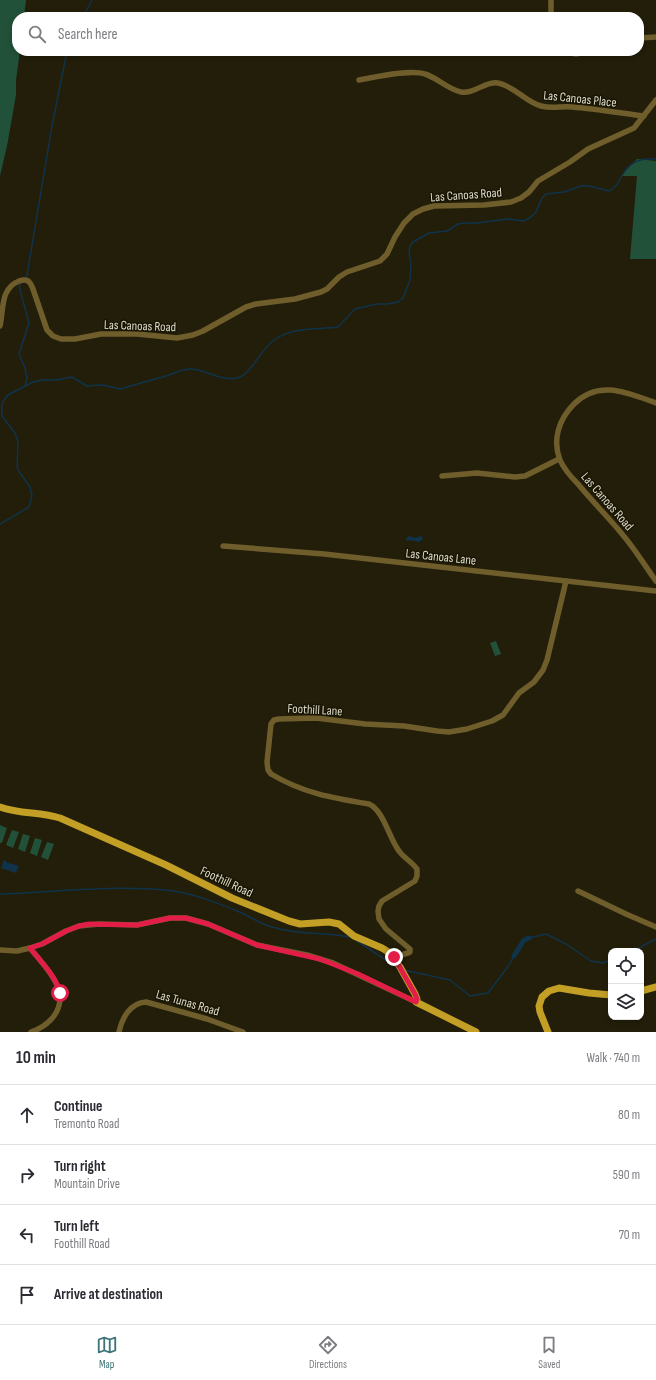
<!DOCTYPE html>
<meta charset="utf-8">
<style>
:root{--surface:#fff;--page:#f2f2f3;--text:#2b2b33;--muted:#7c7c81;--line:#e1e1e2;--accent:#3d7478}
body{margin:0;font-family:"Sofia Sans Condensed",sans-serif;background:var(--page);color:var(--text)}
.controls{position:absolute;right:12px;bottom:12px;display:grid;overflow:hidden;border-radius:8px;box-shadow:0 2px 6px #0003}
.controls button{width:36px;height:36px;display:grid;place-items:center;padding:0;border:0;border-bottom:1px solid var(--line);background:var(--surface);color:var(--text);font:20px sans-serif}
.stop{position:absolute;width:12px;height:12px;margin:-9px;border:3px solid #e11d48;border-radius:50%;background:#fff}
.stop.end{background:#e11d48;border-color:#fff;box-shadow:0 1px 4px #0008}
.list{margin:0;padding:0;list-style:none}
h2{display:flex;justify-content:space-between;align-items:center;height:52px;margin:0;padding:0 16px;font-size:17px}
h2 small{font-size:13px;font-weight:400;color:var(--muted)}
.list li{display:grid;grid-template-columns:26px 1fr auto;gap:12px;align-items:center;box-sizing:border-box;height:60px;padding:0 16px;border-top:1px solid var(--line)}
.list b{display:block;font-size:15px;white-space:nowrap}
.list p{margin:0;font-size:13px;white-space:nowrap;color:var(--muted)}
.list em{font-size:13px;font-style:normal;color:var(--muted)}
.icon{flex:none;width:22px;height:22px;fill:none;stroke:currentColor;stroke-width:2;stroke-linecap:round;stroke-linejoin:round}
.map{position:relative;flex:none;width:656px;height:1032px;overflow:hidden}
.search{position:absolute;background:var(--surface);box-shadow:0 2px 6px #0003;left:12px;right:12px;top:12px;height:44px;display:flex;align-items:center;gap:10px;box-sizing:border-box;padding:0 14px;border-radius:16px;color:var(--muted);font-size:15px}
.sheet{height:292px;background:var(--surface)}
nav{display:flex;justify-content:space-around;align-items:center;box-sizing:border-box;height:56px;border-top:1px solid var(--line);background:var(--surface);font-size:11px;color:var(--muted)}
nav a{display:grid;justify-items:center;gap:2px}
nav .on{color:var(--accent)}
.map>svg:first-child{display:block}
</style>
<div class="map">
<svg width="656" height="1032" viewBox="0 0 656 1032">
<rect width="100%" height="100%" fill="#221e09"/>
<!-- green -->
<g fill="#225139">
<polygon points="0,0 26,0 24,17 17,17 17,51 20,51 16,80 16,95 7,146 0,176"/>
<polygon points="637,159 656,161 656,259 630,259 637,176 621,176"/>
<polygon points="496,641 501,654 495,656 490,643"/>
<polygon points="0,825 7,828 2,843 0,843"/>
<polygon points="12,830 19,832 13,848 6,845"/>
<polygon points="23,834 30,836 25,852 18,849"/>
<polygon points="35,838 42,840 37,856 30,853"/>
<polygon points="47,842 54,844 48,860 41,857"/>
</g>
<!-- water -->
<g fill="#10334c">
<polygon points="409,536 415,538 421,536 423,539 419,542 410,540 406,541 406,539"/>
<polygon points="4,860 6,861 6,862 19,866 16,873 1,868"/>
</g>
<g fill="none" stroke-linecap="round" stroke-linejoin="round">
<!-- stream -->
<g stroke="#10334c" stroke-width="1.5">
<polyline points="83,17 92,0"/>
<polyline points="25,279 27,275 52,126 67,51"/>
<polyline points="22,282 19,286 29,323 19,354 25,368 27,378 25,386"/>
<path d="M0,524L29,507L32,496L30,487L18,470L17,466L18,442L15,433L2,416V405L4,400L8,395L33,382L42,380H56L72,377L87,386L103,385L120,389L166,376C176,373 182,368 192,369C207,370 223,382 237,378C252,374 260,350 273,341C291,326 316,330 338,327L355,309L377,304H388L398,302L403,298L410,280L411,264L409,253L410,246L413,242L429,233L447,231L458,224L465,223H477L507,219L524,221L531,217L536,212L542,198L546,194L564,192L581,186H589L609,191C617,187 619,181 623,174C630,161 643,158 656,159"/>
<path d="M0,894C55,892 111,885 166,890C193,893 218,903 242,913C251,918 262,924 272,927C297,935 324,932 350,937"/>
<polyline points="529,938 546,934 566,944 591,961 603,963 611,960"/>
<polyline points="357,941 395,966"/>
<polyline points="633,951 656,939"/>
<polyline points="404,970 450,980 470,996 488,993 509,965 514,956"/>
</g>
<!-- canal -->
<polyline stroke="#10334c" stroke-width="5" points="514,956 524,940 529,938"/>
<!-- minor -->
<g stroke="#6f5e2c" stroke-width="5.5">
<polyline points="551,0 551,17"/>
<polyline points="639,38 656,37"/>
<polyline points="562,51 576,54 591,51"/>
<path d="M359,80C375,77 410,69 425,74C438,78 447,89 461,92C475,94 485,81 498,83C514,86 526,102 541,106C552,109 561,106 572,107C596,109 620,113 644,116"/>
<path d="M0,326C4,308 0,289 19,281C27,278 30,281 33,289L47,330L53,336L61,339H75L101,334H137L177,338L193,335L203,331L246,307L256,304L295,299L321,292L327,289L339,277L347,272L380,261L387,254L395,237L404,223L413,214L423,209L434,206L484,205L511,202L521,198L529,192L538,181L570,162L588,149L634,128L656,100"/>
<path d="M656,403C628,393 599,379 574,404C559,419 552,440 560,460C564,469 571,477 578,484C592,501 608,517 622,534C635,549 645,566 656,581"/>
<polyline points="442,476 477,473 515,477 525,476 559,459"/>
<polyline points="223,546 324,554 656,591"/>
<polyline points="578,891 626,914 656,927"/>
<path d="M30,948C45,967 72,991 54,1016C48,1024 40,1029 31,1032"/>
<polyline points="0,950 17,951 30,948 42,944 66,931 79,926 99,924 137,925 170,918 186,918 208,924 257,945 307,955 333,963 416,1002"/>
<path d="M394,957L408,953L410,952V949L386,929L379,919L378,911L379,906L382,901L415,881L417,876V869C412,862 404,858 399,851C389,838 384,811 369,804C332,798 303,793 271,774L268,770L267,762L271,724L274,720L279,719L316,718L365,724L404,726L437,731L449,732L467,729L492,721L503,715L519,693L534,682L543,670L547,660L566,581"/>
<path d="M119,1032C122,1018 130,1003 146,1002L207,1019L243,1032"/>
</g>
<!-- major -->
<g stroke="#c39f25" stroke-width="7">
<path d="M0,807C20,814 40,812 60,818L166,865L232,898L289,921L300,924L329,922L339,924L354,936L382,948L390,953L400,967L415,994L417,999L416,1002L476,1032"/>
<polyline points="641,991 656,987"/>
<polyline points="548,1032 540,1012 539,1006 542,997 549,991 559,988 589,993 611,995"/>
</g>
</g>
<g fill="none" stroke-linecap="round" stroke-linejoin="round">
<!-- route -->
<path stroke="#e11d48" stroke-width="5" d="M60,993C56,976 41,962 30,948L42,944L66,931L79,926L89,924L137,925L170,918H186L208,924L257,945L320,959L358,974L416,1002L417,999L415,994L394,957"/>
</g>
<g text-anchor="middle" stroke-width="3" stroke-linejoin="round" paint-order="stroke">
<!-- street labels -->
<g font-size="13" fill="#dcdacd" stroke="#191502">
<text transform="translate(580 98) rotate(6)" y="5">Las Canoas Place</text>
<text transform="translate(466 194) rotate(-4)" y="5">Las Canoas Road</text>
<text transform="translate(140 325) rotate(2)" y="5">Las Canoas Road</text>
<text transform="translate(608 501) rotate(49)" y="5">Las Canoas Road</text>
<text transform="translate(441 556) rotate(6)" y="5">Las Canoas Lane</text>
<text transform="translate(315 709) rotate(3)" y="5">Foothill Lane</text>
<text transform="translate(227 881) rotate(25)" y="5">Foothill Road</text>
<text transform="translate(188 1002) rotate(16)" y="5">Las Tunas Road</text>
</g>
</g>
</svg>
<div class="controls">
<button><svg class="icon" aria-label="locate" viewBox="0 0 24 24"><circle cx="12" cy="12" r="6"/><path d="M12 2v4M12 18v4M2 12h4M18 12h4"/></svg></button>
<button><svg class="icon" aria-label="layers" viewBox="0 0 24 24"><path d="M12 4l9 5-9 5-9-5zM3 14l9 5 9-5"/></svg></button>
</div>
<div class="stop" style="left:60px;top:993px"></div>
<div class="stop end" style="left:394px;top:957px"></div>
<div class="search"><svg class="icon" aria-label="search" viewBox="0 0 24 24"><circle cx="10" cy="10" r="6"/><path d="M15 15l6 6"/></svg>Search here</div>
</div>
<section class="sheet">
<h2>10 min<small>Walk · 740 m</small></h2>
<ul class="list">
<li><svg class="icon" aria-label="ahead" viewBox="0 0 24 24"><path d="M12 20V5M6 11l6-6 6 6"/></svg><div><b>Continue</b><p>Tremonto Road</p></div><em>80 m</em></li>
<li><svg class="icon" aria-label="right" viewBox="0 0 24 24"><path d="M7 20v-9h11M14 6l5 5-5 5"/></svg><div><b>Turn right</b><p>Mountain Drive</p></div><em>590 m</em></li>
<li><svg class="icon" aria-label="left" viewBox="0 0 24 24"><path d="M17 20v-9H6M10 6l-5 5 5 5"/></svg><div><b>Turn left</b><p>Foothill Road</p></div><em>70 m</em></li>
<li><svg class="icon" aria-label="arrive" viewBox="0 0 24 24"><path d="M6 21V4h12l-3 4 3 4H6"/></svg><div><b>Arrive at destination</b></div></li>
</ul>
</section>
<nav>
<a class="on"><svg class="icon" aria-label="map" viewBox="0 0 24 24"><path d="M3 6l6-2 6 2 6-2v14l-6 2-6-2-6 2zM9 4v14M15 6v14"/></svg>Map</a>
<a><svg class="icon" aria-label="directions" viewBox="0 0 24 24"><path d="M12 3l9 9-9 9-9-9zM9 14v-3h6M13 9l2 2-2 2"/></svg>Directions</a>
<a><svg class="icon" aria-label="saved" viewBox="0 0 24 24"><path d="M7 4h10v16l-5-4-5 4z"/></svg>Saved</a>
</nav>
